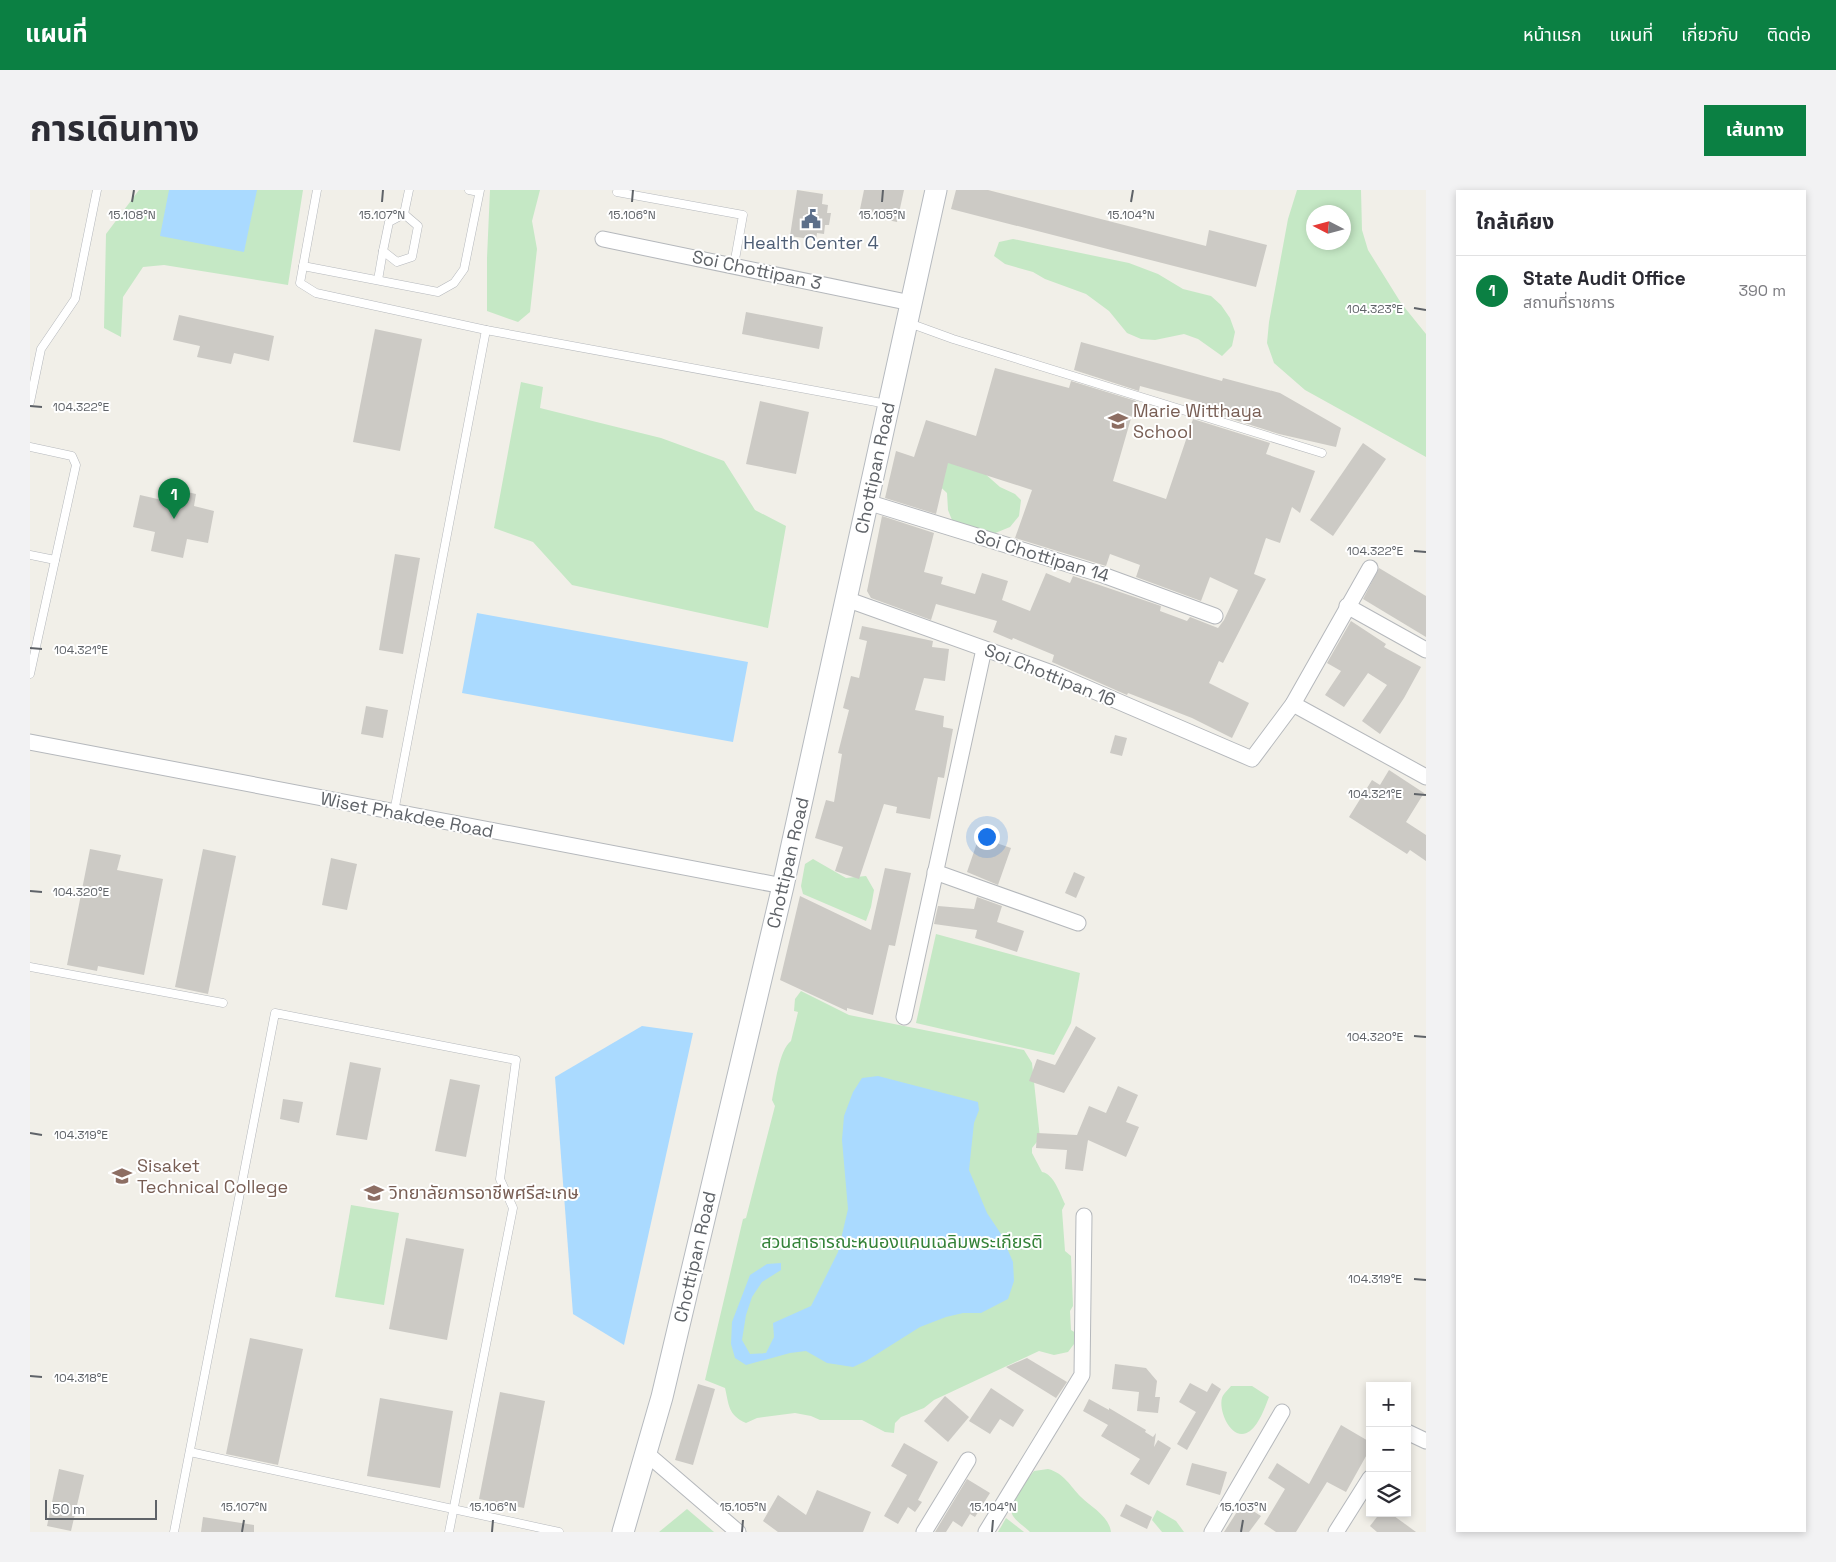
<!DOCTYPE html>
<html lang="th">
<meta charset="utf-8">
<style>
:root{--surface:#fff;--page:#f2f2f3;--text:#2b2b33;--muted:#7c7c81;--line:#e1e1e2;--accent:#0b8043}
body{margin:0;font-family:"Space Grotesk","Noto Sans Thai",sans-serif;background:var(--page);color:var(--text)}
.controls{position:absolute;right:15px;bottom:15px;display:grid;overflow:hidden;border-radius:0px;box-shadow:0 2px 8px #0003}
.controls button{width:45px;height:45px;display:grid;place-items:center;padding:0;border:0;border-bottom:1px solid var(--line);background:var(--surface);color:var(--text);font:25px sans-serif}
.compass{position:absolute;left:1276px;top:15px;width:45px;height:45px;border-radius:50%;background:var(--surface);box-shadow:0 2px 8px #0003;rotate:276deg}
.scale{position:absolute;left:15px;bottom:12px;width:112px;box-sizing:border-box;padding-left:5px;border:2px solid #5f6368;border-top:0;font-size:14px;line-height:18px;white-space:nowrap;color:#5f6368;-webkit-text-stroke:4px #fff;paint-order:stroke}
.you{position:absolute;left:956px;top:646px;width:18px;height:18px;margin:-12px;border:4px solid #fff;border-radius:50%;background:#1a73e8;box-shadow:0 0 0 8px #1a73e833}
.badge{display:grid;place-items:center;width:32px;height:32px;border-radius:50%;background:var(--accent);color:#fff;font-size:16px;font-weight:700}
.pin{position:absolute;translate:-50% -41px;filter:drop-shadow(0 1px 2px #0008)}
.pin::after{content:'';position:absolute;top:26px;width:18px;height:15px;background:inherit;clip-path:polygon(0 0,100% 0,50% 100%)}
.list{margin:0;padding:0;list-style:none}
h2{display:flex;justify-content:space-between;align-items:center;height:65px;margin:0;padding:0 20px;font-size:21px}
h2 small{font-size:16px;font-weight:400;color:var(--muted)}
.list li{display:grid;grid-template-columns:32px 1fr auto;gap:15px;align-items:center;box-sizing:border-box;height:70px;padding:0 20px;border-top:1px solid var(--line)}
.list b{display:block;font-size:19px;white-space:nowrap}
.list p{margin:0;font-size:16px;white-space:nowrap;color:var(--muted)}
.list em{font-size:16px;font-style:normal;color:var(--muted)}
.icon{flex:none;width:28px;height:28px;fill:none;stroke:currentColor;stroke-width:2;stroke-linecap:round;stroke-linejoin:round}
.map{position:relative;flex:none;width:1396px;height:1342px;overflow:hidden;border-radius:0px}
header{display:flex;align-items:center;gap:30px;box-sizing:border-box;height:70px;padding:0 25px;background:var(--accent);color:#fff}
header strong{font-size:24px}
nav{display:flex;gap:28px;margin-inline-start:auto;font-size:18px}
.intro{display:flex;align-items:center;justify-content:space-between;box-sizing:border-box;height:120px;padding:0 30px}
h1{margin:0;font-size:35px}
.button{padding:12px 22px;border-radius:0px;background:var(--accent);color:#fff;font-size:18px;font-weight:700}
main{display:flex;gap:30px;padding:0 30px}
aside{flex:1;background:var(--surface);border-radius:0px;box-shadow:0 2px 8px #0003}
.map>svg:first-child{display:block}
</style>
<header>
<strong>แผนที่</strong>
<nav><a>หน้าแรก</a><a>แผนที่</a><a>เกี่ยวกับ</a><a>ติดต่อ</a></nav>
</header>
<div class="intro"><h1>การเดินทาง</h1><a class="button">เส้นทาง</a></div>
<main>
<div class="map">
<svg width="1396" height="1342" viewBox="0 0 1396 1342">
<rect width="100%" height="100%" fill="#f1efe8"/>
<!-- green -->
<g fill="#c5e8c5" fill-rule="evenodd">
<polygon points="109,0 273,0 258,95 134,75 113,77 93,107 91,147 74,138 76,44"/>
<polygon points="460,0 510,0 502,31 507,59 500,122 488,132 457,121 457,68"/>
<path d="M1267,0H1331L1332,40L1338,60L1371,113L1396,144V267L1275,200L1244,173L1237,153L1239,132L1258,29ZM1284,22H1314V52H1284Z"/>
<polygon points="983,49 1099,73 1128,84 1153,99 1181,106 1191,115 1200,128 1205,142 1202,156 1192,166 1168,149 1154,144 1125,150 1111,149 1097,143 1079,121 1056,104 1015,89 1003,82 975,74 964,66 969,52"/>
<polygon points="491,192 513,197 510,218 631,248 694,271 725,320 756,336 738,438 542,395 503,352 464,338"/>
<polygon points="905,272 945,275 970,297 985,304 991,310 989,326 980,337 963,344 922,330 918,320 917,303 901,288"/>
<polygon points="783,669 816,688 836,686 844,700 841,717 836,731 773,704 771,696 775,674"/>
<polygon points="906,744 1050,783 1041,833 1024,865 886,833"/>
<path d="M771,801L819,825L994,860L1002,873L1010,948L1002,958V963L1012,982C1024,984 1030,1004 1035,1014L1032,1020L1035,1061L1041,1066L1043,1116L1040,1121L1041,1140L1046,1143L1047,1150L1038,1162L1024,1165L1009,1161L904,1210L894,1218L871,1227L865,1233L864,1243L855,1242L832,1230H790L781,1226L765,1223L727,1228L716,1233C698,1225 699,1215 695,1198L675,1190L713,1029L716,1028L745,916L742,910C745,896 749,860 761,851L768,822L764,821L765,809Z"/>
<polygon points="321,1015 369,1023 354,1115 305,1107"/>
<path d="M1201,1196H1222L1239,1207C1235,1217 1230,1233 1220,1241C1203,1254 1188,1222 1192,1208C1193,1204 1198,1200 1201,1196Z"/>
<path d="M1018,1279C1034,1283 1040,1296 1051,1307C1061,1317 1079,1326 1081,1342H1000C995,1337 987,1332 983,1326C975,1313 996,1291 1004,1281Z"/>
<polygon points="657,1319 684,1342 629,1342"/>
<polygon points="1127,1320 1146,1331 1154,1342 1132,1342 1122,1330"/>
<polygon points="976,1328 994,1342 968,1342"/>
</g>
<!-- water -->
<g fill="#aadaff">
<polygon points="139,0 227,0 214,62 130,46"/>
<polygon points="447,423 718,472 703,552 432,503"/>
<polygon points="612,836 663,843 594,1155 543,1124 525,887"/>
<polygon points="848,886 948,912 949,920 944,933 939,980 957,1023 971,1044 983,1072 984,1091 978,1109 951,1123 933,1123 916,1127 890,1137 836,1171 823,1177 797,1173 776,1161 760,1163 716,1175 705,1168 701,1154 702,1132 720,1085 737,1074 751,1073 751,1080 732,1092 722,1107 716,1125 712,1150 720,1164 736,1163 744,1147 743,1133 781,1116 808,1062 818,1019 812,950 814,926 823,902 832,888"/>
</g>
<!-- building -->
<g fill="#cccac5">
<polygon points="767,0 793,4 792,14 798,15 797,23 801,23 799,35 795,35 794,44 787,43 786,50 760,46"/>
<polygon points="834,0 874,0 867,32 829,24"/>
<polygon points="926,0 958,0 1176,56 1179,40 1237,55 1226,97 921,19"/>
<polygon points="716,122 793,137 789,159 712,144"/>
<polygon points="149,125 244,146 239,171 204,163 201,174 167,167 170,156 143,150"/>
<polygon points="345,139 392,149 370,261 323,252"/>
<polygon points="1051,152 1192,191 1193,188 1250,203 1311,238 1306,257 1249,244 1167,218 1169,212 1110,196 1109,201 1044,180"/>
<polygon points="965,178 1039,198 1041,191 1106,211 1083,291 1136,309 1163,229 1240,253 1236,264 1285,281 1270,323 1262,317 1250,353 1236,348 1224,384 1236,389 1193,473 1189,471 1179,493 1219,513 1202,548 1162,528 1098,503 1097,505 1022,472 1024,465 983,448 982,450 963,442 967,431 906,414 901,430 841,408 837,401 852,326 904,343 894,382 913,387 911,394 945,404 952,383 978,391 972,410 1000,421 1016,383 1040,393 1043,386 1131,416 1130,421 1157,431 1160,427 1188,438 1194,430 1208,400 1180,387 1171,411 1106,387 1110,375 1080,364 1076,376 985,348 1002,300 918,273 906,324 855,308 866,261 884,267 896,230 946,246"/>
<polygon points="730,211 779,222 766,284 716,274"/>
<polygon points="1333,253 1356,269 1303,346 1280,330"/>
<polygon points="135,297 166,304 164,316 184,321 178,353 157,349 153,368 121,361 125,342 103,337 110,305 132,310"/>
<polygon points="365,364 390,368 373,464 349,460"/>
<polygon points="1349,378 1396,406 1396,447 1333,409"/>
<polygon points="1321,431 1356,454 1354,457 1391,477 1374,508 1350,544 1332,531 1357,495 1338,483 1314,517 1295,505 1311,481 1297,473"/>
<polygon points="832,436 903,451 902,457 919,459 915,491 894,488 885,520 914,526 913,537 923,539 914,588 908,587 900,629 866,623 867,617 854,614 829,689 805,681 813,657 785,648 796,610 804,612 812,564 808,563 819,520 813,518 821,486 829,488 837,451 829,449"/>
<polygon points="336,516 358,520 353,548 331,544"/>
<polygon points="1085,545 1097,548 1092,566 1080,563"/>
<polygon points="1359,580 1394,603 1376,632 1396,645 1396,671 1380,660 1377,664 1319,627 1342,590 1350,595"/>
<polygon points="949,647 981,658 968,695 937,682"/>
<polygon points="60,659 91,665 87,680 133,689 114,785 68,776 67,781 37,775"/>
<polygon points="173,659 206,666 178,804 145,797"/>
<polygon points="301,668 327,674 317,720 292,715"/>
<polygon points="855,678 881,683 865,756 859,755 843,825 817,818 817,821 750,790 770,706 841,740"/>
<polygon points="1044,682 1055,687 1046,708 1035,703"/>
<polygon points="947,707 972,716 967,732 994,741 987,762 945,748 947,740 904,734 908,716 944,719"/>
<polygon points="1046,836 1066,848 1034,903 999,891 1007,869 1025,875"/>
<polygon points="320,872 351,878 337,950 306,945"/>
<polygon points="420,889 450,895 436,967 405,961"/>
<polygon points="1088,896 1108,905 1096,932 1109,937 1096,967 1058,950 1053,981 1035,979 1037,960 1006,958 1007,943 1047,945 1059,916 1076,923"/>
<polygon points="253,909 273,912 269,933 250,929"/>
<polygon points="376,1048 434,1059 417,1150 359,1139"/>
<polygon points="220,1148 273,1159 248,1275 196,1264"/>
<polygon points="997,1168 1037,1192 1026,1208 976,1177"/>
<polygon points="1085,1174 1116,1178 1127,1191 1125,1207 1130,1207 1128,1223 1107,1221 1109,1202 1082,1199"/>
<polygon points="1160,1193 1177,1202 1182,1193 1191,1199 1157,1260 1147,1254 1166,1222 1149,1212"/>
<polygon points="668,1194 685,1199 663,1275 645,1270"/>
<polygon points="961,1198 994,1220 983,1237 970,1229 960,1244 939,1231"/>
<polygon points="470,1202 515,1211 494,1318 449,1309"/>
<polygon points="915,1206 939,1227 918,1252 894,1231"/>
<polygon points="350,1208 423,1221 410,1298 337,1286"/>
<polygon points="1059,1209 1079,1220 1079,1218 1116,1240 1115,1242 1123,1247 1126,1243 1124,1257 1128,1250 1141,1258 1119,1295 1100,1284 1110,1269 1071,1246 1078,1235 1053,1221"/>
<polygon points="1311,1235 1340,1252 1340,1259 1316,1302 1297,1292 1266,1342 1246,1342 1234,1334 1255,1299 1238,1288 1247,1273 1279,1294"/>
<polygon points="874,1253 908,1272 888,1310 892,1312 885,1322 878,1317 868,1334 854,1326 877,1285 861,1276"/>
<polygon points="1162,1273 1197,1282 1190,1305 1156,1295"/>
<polygon points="29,1279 54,1285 41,1341 17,1336"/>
<polygon points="937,1289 960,1303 945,1327 940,1324 932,1337 923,1331 916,1342 905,1342"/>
<polygon points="787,1300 841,1322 833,1342 748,1342 733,1331 748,1305 776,1325"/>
<polygon points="1096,1314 1122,1327 1117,1339 1090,1326"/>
<polygon points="1212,1314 1231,1326 1219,1342 1194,1342"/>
<polygon points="1350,1323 1360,1323 1386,1342 1347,1342 1340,1336"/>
<polygon points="173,1327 224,1335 224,1342 171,1342"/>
</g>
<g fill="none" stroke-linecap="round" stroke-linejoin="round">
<defs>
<g id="lane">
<polyline points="287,0 270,93 286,103 456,140 364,622"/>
<polyline points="439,0 449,2"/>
<polyline points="587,2 713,25 704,75"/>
<polygon points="374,24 388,36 382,67 367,72 353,61 359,32"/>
<polyline points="374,24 379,0"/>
<polyline points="273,76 408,102 424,93 434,79 450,0"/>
<polyline points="348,90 353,61"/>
<polyline points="879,133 923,149 1292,263"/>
<polyline points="456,140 857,214"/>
<polyline points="0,212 11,159 45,109 67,0"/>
<polyline points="0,257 42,266 46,275 0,484"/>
<polyline points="0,365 25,370"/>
<polyline points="0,777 193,813"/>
<polyline points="160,1262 529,1342"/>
<polyline points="144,1342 245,823 486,870 470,989 483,1018 419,1342"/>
</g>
<g id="street">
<polyline points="573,49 881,113"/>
<polyline points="837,312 1073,385 1185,426"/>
<polyline points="816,409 1022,483 1222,569 1263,514 1340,378"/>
<polyline points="1317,416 1396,460"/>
<polyline points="1263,514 1396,587"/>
<polyline points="0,552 753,696"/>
<polyline points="905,682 1048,733"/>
<polyline points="874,827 954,459"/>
<polyline points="1377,1242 1396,1251"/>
<polyline points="616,1263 708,1342"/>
<polyline points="894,1342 938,1270"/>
<polyline points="956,1342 1052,1185 1054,1026"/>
<polyline points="1182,1342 1252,1222"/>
<polyline points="1306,1342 1340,1288"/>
</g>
<polyline id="secondary" points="593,1342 632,1207 753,696 906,0"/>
</defs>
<!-- lane casing -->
<use href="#lane" stroke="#b5b8bc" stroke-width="9"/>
<!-- street casing -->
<use href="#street" stroke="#b5b8bc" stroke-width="17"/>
<!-- secondary casing -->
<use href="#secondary" stroke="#b6babf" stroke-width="23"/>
<!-- lane -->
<use href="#lane" stroke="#fff" stroke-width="8"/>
<!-- street -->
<use href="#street" stroke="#fff" stroke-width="15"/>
<!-- secondary -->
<use href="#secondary" stroke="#fff" stroke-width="21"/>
</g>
<!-- ticks -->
<path fill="none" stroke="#5f6368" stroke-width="2" d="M102,12L104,0M352,12L353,0M602,12L603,0M852,12L853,0M1101,12L1103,0M1384,118L1396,120M0,216L12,217M1384,361L1396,362M0,458L12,459M1384,604L1396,605M0,701L12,702M1384,846L1396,847M0,943L12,945M1384,1089L1396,1090M0,1186L12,1187M212,1342L214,1330M462,1342L463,1330M712,1342L713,1330M962,1342L963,1330M1211,1342L1213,1330"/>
<!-- icons -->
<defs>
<symbol id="civic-bare" viewBox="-9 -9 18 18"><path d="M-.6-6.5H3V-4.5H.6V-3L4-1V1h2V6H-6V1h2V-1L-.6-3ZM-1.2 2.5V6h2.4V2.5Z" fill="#5c6f8a" stroke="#fff" stroke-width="2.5" paint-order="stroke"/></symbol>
<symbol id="school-bare" viewBox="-9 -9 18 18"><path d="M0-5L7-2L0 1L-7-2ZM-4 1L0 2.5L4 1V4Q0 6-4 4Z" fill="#8d6e63" stroke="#fff" stroke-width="2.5" paint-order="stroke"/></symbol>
<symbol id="university-bare" viewBox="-9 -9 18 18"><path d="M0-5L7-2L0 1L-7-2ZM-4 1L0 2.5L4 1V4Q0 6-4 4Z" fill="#8d6e63" stroke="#fff" stroke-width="2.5" paint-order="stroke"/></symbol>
</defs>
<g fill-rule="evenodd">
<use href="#civic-bare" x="767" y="15" width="28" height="28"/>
<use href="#school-bare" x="1074" y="217" width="28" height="28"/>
<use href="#university-bare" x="78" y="972" width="28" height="28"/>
<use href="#university-bare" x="330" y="989" width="28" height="28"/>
</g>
<g text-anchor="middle" stroke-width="4" stroke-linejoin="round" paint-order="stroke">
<!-- service labels -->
<g font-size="18" fill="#4e5e75" stroke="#fff">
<text x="781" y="59">Health Center 4</text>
</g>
<!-- street labels -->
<g font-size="18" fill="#5f6368" stroke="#fff">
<text transform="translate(727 80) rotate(12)" y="6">Soi Chottipan 3</text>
<text transform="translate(845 278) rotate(-78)" y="6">Chottipan Road</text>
<text transform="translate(1012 366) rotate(17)" y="6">Soi Chottipan 14</text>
<text transform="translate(1020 485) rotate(22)" y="6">Soi Chottipan 16</text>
<text transform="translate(377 625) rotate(11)" y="6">Wiset Phakdee Road</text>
<text transform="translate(758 673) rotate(-77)" y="6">Chottipan Road</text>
<text transform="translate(665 1067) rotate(-77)" y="6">Chottipan Road</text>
</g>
<!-- education labels -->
<g font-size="18" fill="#785e54" stroke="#fff" text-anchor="start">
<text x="1103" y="227">Marie Witthaya<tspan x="1103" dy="21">School</tspan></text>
<text x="107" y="982">Sisaket<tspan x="107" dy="21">Technical College</tspan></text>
<text x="359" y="1009">วิทยาลัยการอาชีพศรีสะเกษ</text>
</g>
<!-- park labels -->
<g font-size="18" fill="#348238" stroke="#fff">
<text x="872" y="1058">สวนสาธารณะหนองแคนเฉลิมพระเกียรติ</text>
</g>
</g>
<g font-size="12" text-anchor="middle" fill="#5f6368" stroke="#fff" stroke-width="4" stroke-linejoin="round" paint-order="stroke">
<text x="102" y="29">15.108°N</text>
<text x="352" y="29">15.107°N</text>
<text x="602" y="29">15.106°N</text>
<text x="852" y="29">15.105°N</text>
<text x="1101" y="29">15.104°N</text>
<text x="1345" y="123">104.323°E</text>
<text x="51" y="221">104.322°E</text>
<text x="1345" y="365">104.322°E</text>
<text x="51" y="464">104.321°E</text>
<text x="1345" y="608">104.321°E</text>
<text x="51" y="706">104.320°E</text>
<text x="1345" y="851">104.320°E</text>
<text x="51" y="949">104.319°E</text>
<text x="1345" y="1093">104.319°E</text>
<text x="51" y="1192">104.318°E</text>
<text x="214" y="1321">15.107°N</text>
<text x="463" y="1321">15.106°N</text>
<text x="713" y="1321">15.105°N</text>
<text x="963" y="1321">15.104°N</text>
<text x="1213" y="1321">15.103°N</text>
</g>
</svg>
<div class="controls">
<button>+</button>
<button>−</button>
<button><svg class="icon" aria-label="layers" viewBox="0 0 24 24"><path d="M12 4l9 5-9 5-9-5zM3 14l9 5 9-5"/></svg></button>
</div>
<svg class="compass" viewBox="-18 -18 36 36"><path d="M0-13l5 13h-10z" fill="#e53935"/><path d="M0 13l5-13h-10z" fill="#7c7c81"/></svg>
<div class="scale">50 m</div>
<div class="you"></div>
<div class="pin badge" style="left:144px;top:329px">1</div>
</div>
<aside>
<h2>ใกล้เคียง<small></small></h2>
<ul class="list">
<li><span class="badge">1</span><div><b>State Audit Office</b><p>สถานที่ราชการ</p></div><em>390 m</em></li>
</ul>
</aside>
</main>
